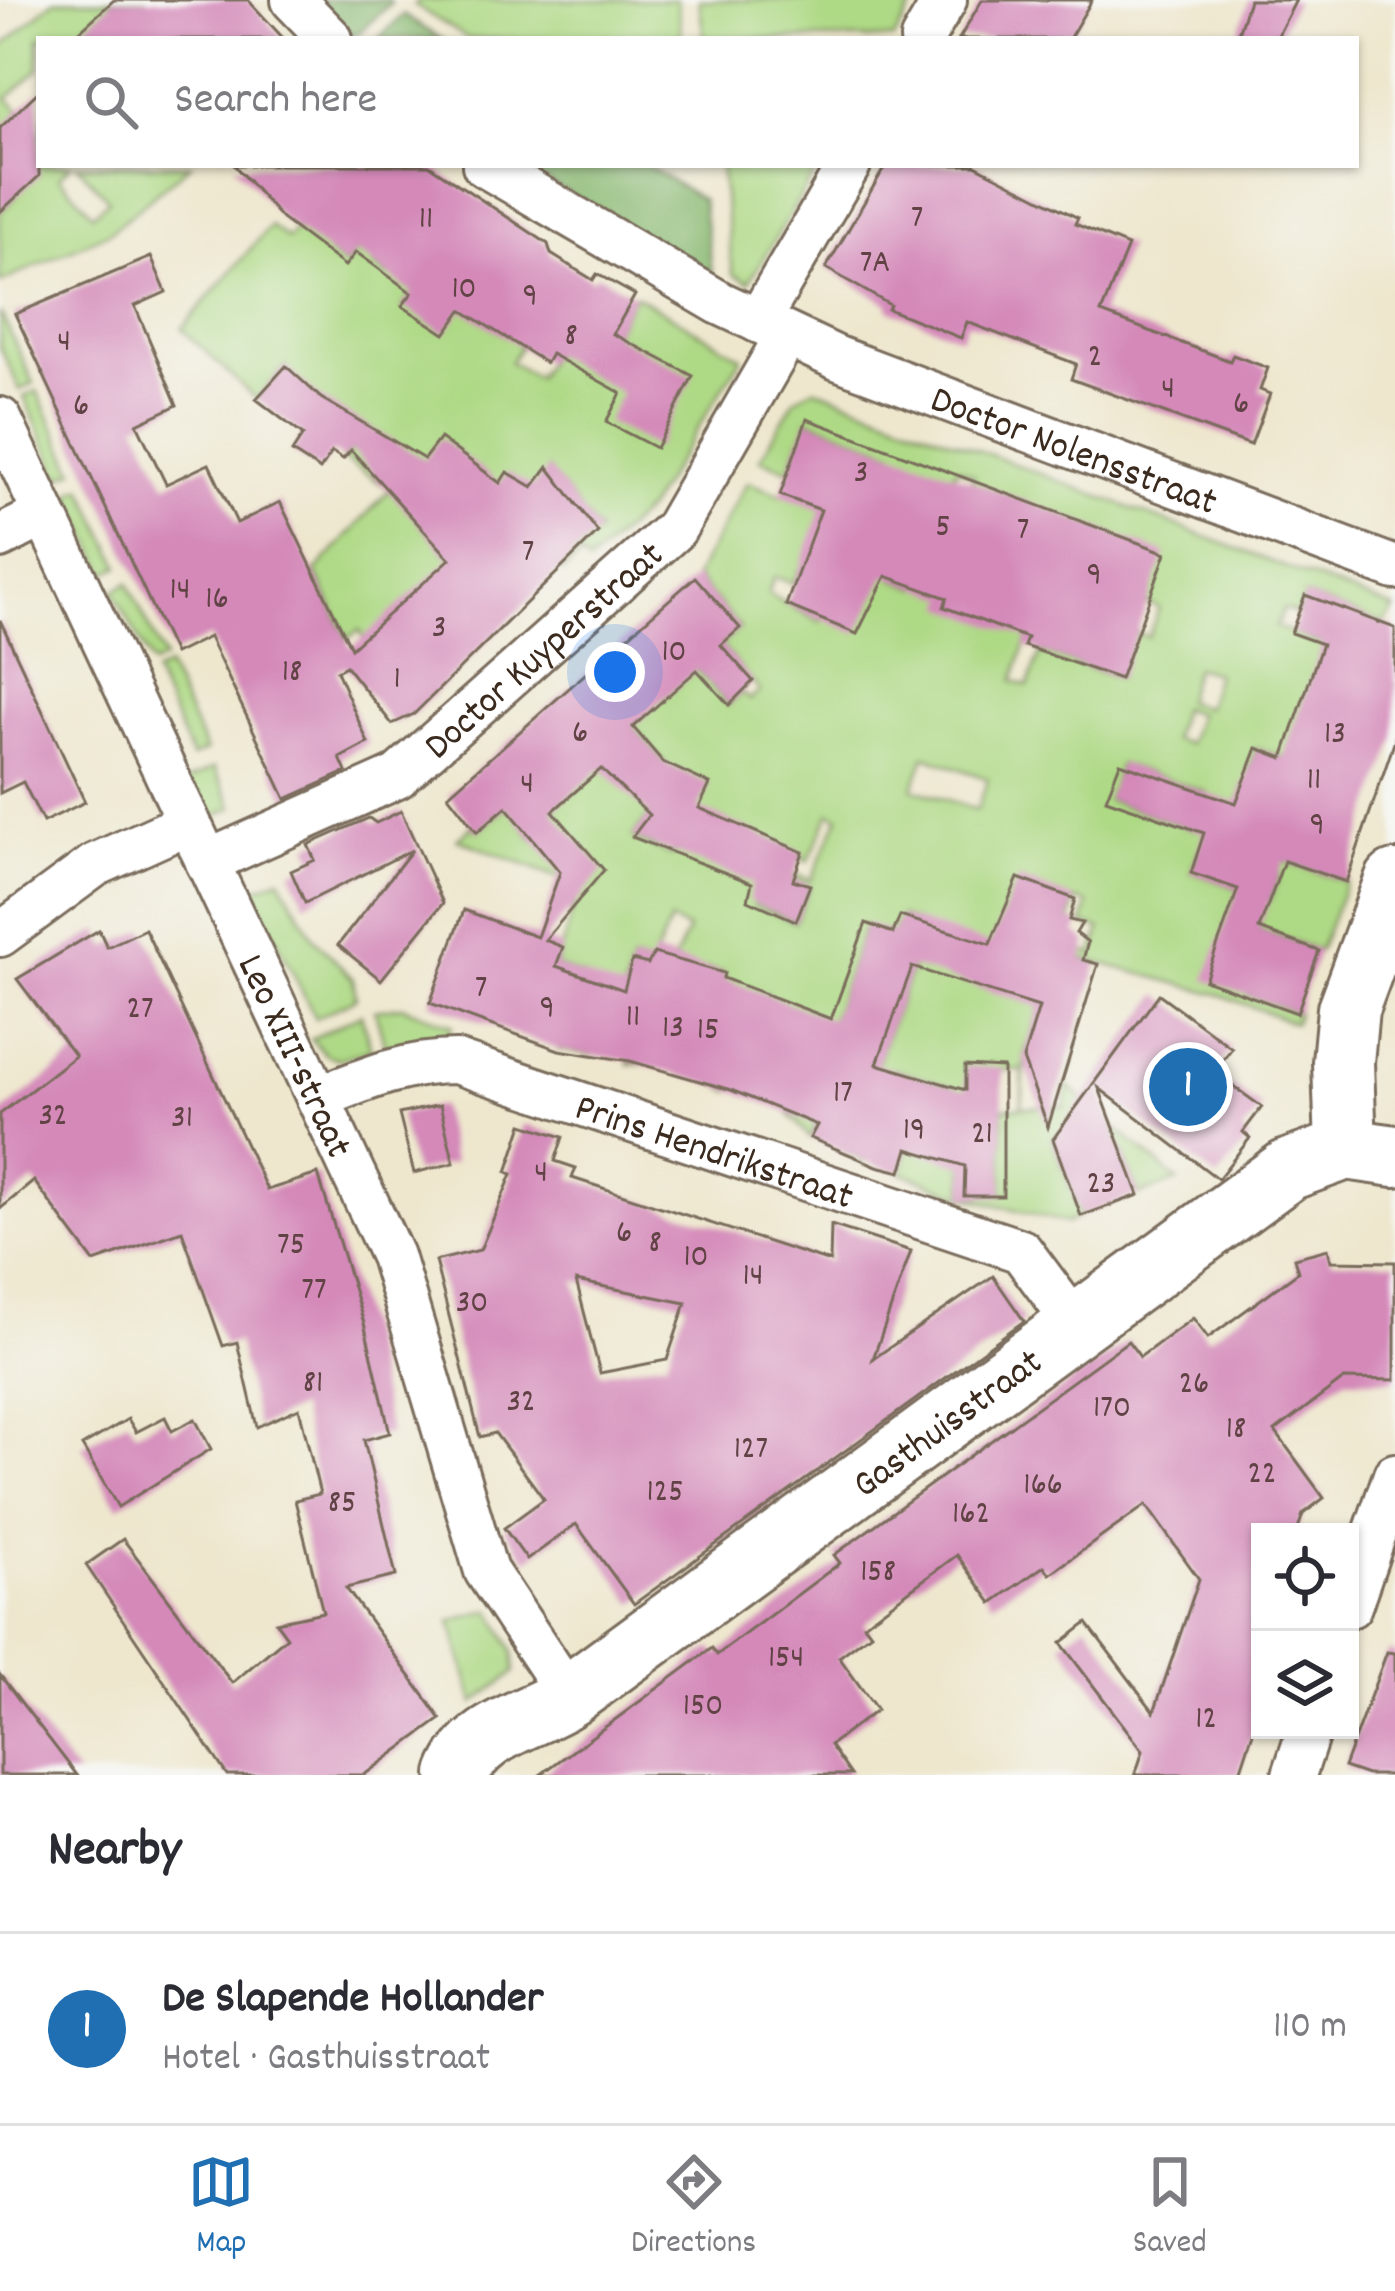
<!DOCTYPE html>
<meta charset="utf-8">
<style>
:root{--surface:#fff;--page:#f7f7f7;--text:#2b2b33;--muted:#7c7c81;--line:#e1e1e2;--accent:#1f6fb2}
body{margin:0;font-family:Dekko,sans-serif;background:var(--page);color:var(--text)}
.controls{position:absolute;right:36px;bottom:36px;display:grid;overflow:hidden;border-radius:0px;box-shadow:0 3px 9px #0004}
.controls button{width:108px;height:108px;display:grid;place-items:center;padding:0;border:0;border-bottom:3px solid var(--line);background:var(--surface);color:var(--text);font:60px sans-serif}
.you{position:absolute;left:615px;top:672px;width:42px;height:42px;margin:-30px;border:9px solid #fff;border-radius:50%;background:#1a73e8;box-shadow:0 0 0 18px #1a73e833}
.badge{display:grid;place-items:center;width:78px;height:78px;border-radius:50%;background:var(--accent);color:#fff;font-size:39px;font-weight:700}
.pin{position:absolute;translate:-50% -50%;border:6px solid #fff;box-shadow:0 3px 12px #0006}
.list{margin:0;padding:0;list-style:none}
h2{display:flex;justify-content:space-between;align-items:center;height:156px;margin:0;padding:0 48px;font-size:51px}
h2 small{font-size:39px;font-weight:400;color:var(--muted)}
.list li{display:grid;grid-template-columns:78px 1fr auto;gap:36px;align-items:center;box-sizing:border-box;height:192px;padding:0 48px;border-top:3px solid var(--line)}
.list b{display:block;font-size:45px;white-space:nowrap}
.list p{margin:0;font-size:39px;white-space:nowrap;color:var(--muted)}
.list em{font-size:39px;font-style:normal;color:var(--muted)}
.icon{flex:none;width:66px;height:66px;fill:none;stroke:currentColor;stroke-width:2;stroke-linecap:round;stroke-linejoin:round}
.map{position:relative;flex:none;width:1395px;height:1775px;overflow:hidden}
.search{position:absolute;background:var(--surface);box-shadow:0 3px 9px #0004;left:36px;right:36px;top:36px;height:132px;display:flex;align-items:center;gap:30px;box-sizing:border-box;padding:0 42px;border-radius:0px;color:var(--muted);font-size:45px}
.sheet{height:348px;background:var(--surface)}
nav{display:flex;justify-content:space-around;align-items:center;box-sizing:border-box;height:168px;border-top:3px solid var(--line);background:var(--surface);font-size:33px;color:var(--muted)}
nav a{display:grid;justify-items:center;gap:6px}
nav .on{color:var(--accent)}
.map>svg:first-child{display:block}
</style>
<div class="map">
<svg width="1395" height="1775" viewBox="0 0 1395 1775">
<rect width="100%" height="100%" fill="#f6f6f2"/>
<filter id="ink" filterUnits="userSpaceOnUse"><feTurbulence type="fractalNoise" baseFrequency=".00833" numOctaves="2"/><feDisplacementMap in="SourceGraphic" scale="24" xChannelSelector="R" yChannelSelector="G"/><feConvolveMatrix kernelMatrix="1 2 1 2 8 2 1 2 1" color-interpolation-filters="sRGB"/></filter>
<filter id="wash" filterUnits="userSpaceOnUse"><feTurbulence type="fractalNoise" baseFrequency=".004" numOctaves="4" result="noise"/><feDisplacementMap in="SourceGraphic" scale="48" xChannelSelector="R" yChannelSelector="G"/><feGaussianBlur stdDeviation="2.7" result="paint"/><feColorMatrix in="noise" values="0 0 0 0 0 0 0 0 0 0 0 0 0 0 0 0 0 1.4 0 .05"/><feComposite in="paint" operator="in"/></filter>
<g filter="url(#wash)">
<rect width="100%" height="100%" fill="#eee7ce"/>
<!-- green -->
<g fill="#aed985" stroke="#748252" stroke-width="3" fill-rule="evenodd">
<polygon points="54,0 147,0 72,39 39,39 39,69 8,98 39,131 39,165 71,165 59,177 93,214 109,200 77,165 190,165 111,231 0,283 0,212 16,197 0,128 0,49"/>
<polygon points="420,0 677,0 682,39 469,39 414,5"/>
<polygon points="699,0 917,0 894,39 704,39"/>
<polygon points="720,165 820,165 749,282 733,274"/>
<path d="M316,201L329,253L345,266L375,226L374,265L388,276L412,245L439,263L403,306L471,294L520,347L510,362L536,378L551,354L608,342L635,295L742,357L648,508L588,564L581,556L563,572L549,557L372,652L359,630L347,639L316,571L390,489L343,459L371,429L308,421L286,366L256,399L182,329L270,226L288,239ZM547,468L598,532L578,550Z"/>
<polygon points="0,312 34,383 20,390 0,347"/>
<path d="M815,388L1395,609L1383,624L1305,596L1298,614L1283,609L1276,627L1369,662L1395,685L1305,766L1257,748L1249,769L1284,861L1346,882L1319,951L1230,918L1248,995L1297,1013L1294,1023L1221,995L1059,952L1025,1052L1022,1107H1065L1067,1086L1178,1181L1139,1195L1120,1144L1081,1158L1069,1132L1052,1138L1081,1216L1067,1223L963,1196L901,1172L908,1149L953,1087L894,1069L866,1162L844,1152L927,927L901,916L893,933L864,928L830,1023L834,1081L810,1138L787,1111L767,995L730,1091L721,1086L724,973L705,968L643,1064H629L648,988L660,990L688,930L670,921L651,965L632,961L619,1007L605,1004L593,1055L559,1050L585,977L556,966L580,886L457,839L472,826L478,831L509,804L531,837L526,728L665,764L633,727L681,652L728,705L741,693L750,700L760,691L721,645L740,628L695,577L747,482L784,496L892,451L808,419L789,470L760,459L795,399ZM957,468L974,475L972,481L918,588L894,579ZM799,570L834,583L820,622L768,594L774,577L794,583ZM1148,603L1159,608L1148,637L1061,604ZM1032,626L1120,679L1041,652L1028,686L1013,681ZM1195,667L1216,673L1206,708L1185,701ZM1181,708L1198,714L1188,744L1172,739ZM925,756L988,779L977,810L913,788ZM1120,764L1206,792L1194,829L1107,800ZM651,813L687,828L671,856L632,837ZM830,813L839,817L811,880L794,874L802,852L801,858L808,862ZM1199,850L1279,875L1270,900L1191,872ZM765,869L810,886L795,922L754,905ZM1075,900L1088,903L1083,924L1101,929L1093,954L1066,946ZM1000,1070H1023L1022,1107L1003,1108V1195L964,1196V1102Z"/>
<polygon points="37,391 75,471 60,477 24,397"/>
<polygon points="83,488 120,566 106,573 69,494"/>
<polygon points="128,583 164,659 152,665 113,591"/>
<polygon points="167,667 206,751 192,757 154,674"/>
<polygon points="214,768 233,807 206,821 187,781"/>
<polygon points="280,878 314,938 353,979 356,998 315,1018 253,890"/>
<polygon points="401,1006 452,1025 448,1035 385,1047 375,1010"/>
<polygon points="361,1014 371,1049 339,1059 326,1055 311,1039"/>
<polygon points="491,1610 513,1650 515,1672 474,1703 451,1621"/>
</g>
<!-- forest -->
<g fill="#8ab972" stroke="#627248" stroke-width="3">
<polygon points="319,0 389,0 391,3 354,37"/>
<polygon points="403,15 441,39 378,39"/>
<polygon points="521,165 646,165 702,200 713,278"/>
</g>
<g id="blocks">
<!-- building -->
<g fill="#d489b9" fill-rule="evenodd">
<polygon points="114,0 248,0 284,39 71,39"/>
<polygon points="982,0 1092,0 1069,39 959,39"/>
<polygon points="1249,0 1296,0 1276,39 1236,39"/>
<polygon points="39,91 39,176 0,212 0,128"/>
<polygon points="234,165 429,165 548,244 551,254 593,280 597,274 635,295 613,334 693,376 656,448 606,422 621,393 551,354 546,363 462,310 445,334 402,306 412,293 356,252 345,266 282,219"/>
<polygon points="886,165 975,165 1078,218 1075,224 1128,246 1101,313 1230,361 1233,355 1268,368 1260,390 1270,394 1251,445 1071,379 1076,364 967,322 961,338 888,309 890,305 826,268"/>
<polygon points="151,257 166,292 135,306 177,405 137,424 166,484 209,464 237,523 280,502 351,648 450,559 351,450 343,459 332,452 320,470 292,452 303,435 256,399 286,366 321,398 424,459 440,438 500,483 507,472 533,487 548,467 598,532 414,714 392,724 346,666 337,671 368,743 340,758 346,772 286,799 209,637 174,654 15,314"/>
<polygon points="807,419 1166,553 1120,679 1024,646 1027,638 944,607 947,598 886,576 857,634 786,605 821,510 780,495"/>
<polygon points="695,577 740,628 721,645 753,681 729,705 697,670 633,727 663,762 710,784 699,808 803,852 793,880 810,885 796,921 748,900 752,883 632,837 649,815 601,769 553,811 604,870 545,940 563,947 556,966 624,990 632,960 648,964 654,953 724,973 723,978 831,1019 866,923 893,933 900,916 990,944 1018,878 1075,899 1069,920 1082,923 1076,933 1088,942 1083,960 1098,964 1048,1127 1023,1059 1039,1007 912,967 877,1064 965,1090 965,1066 1003,1068 1003,1196 964,1196 965,1166 908,1149 901,1172 877,1166 810,1138 817,1125 731,1090 630,1061 559,1050 430,1003 464,910 537,937 560,872 506,807 477,832 448,795"/>
<polygon points="1305,595 1395,628 1395,740 1346,882 1284,861 1259,929 1319,951 1297,1013 1205,980 1238,889 1191,873 1204,833 1106,799 1120,763 1236,803 1257,748 1283,758 1322,644 1291,633"/>
<polygon points="0,620 85,802 43,822 23,782 0,793"/>
<polygon points="401,811 443,903 381,980 338,945 412,850 305,903 291,871 315,860 308,845 369,818 376,823"/>
<polygon points="145,929 267,1190 318,1174 364,1323 390,1433 364,1440 396,1576 346,1588 441,1719 364,1775 227,1775 86,1565 123,1539 232,1683 287,1637 276,1622 323,1612 295,1500 320,1494 299,1408 257,1427 237,1342 223,1346 182,1231 94,1262 34,1181 0,1209 0,1114 75,1056 17,979 99,930 107,947"/>
<polygon points="1159,994 1232,1048 1219,1065 1224,1069 1219,1076 1262,1107 1243,1132 1250,1138 1218,1179 1099,1088 1139,1195 1081,1216 1053,1139"/>
<polygon points="440,1105 454,1163 414,1173 399,1114"/>
<path d="M523,1124L563,1137L555,1161L576,1168L572,1178L830,1262L831,1225L911,1251L873,1359L993,1276L1024,1321L634,1604L576,1524L527,1560L504,1528L544,1499L495,1433L480,1437L435,1261L480,1250L512,1174L507,1172ZM576,1281L686,1303L667,1360L600,1373Z"/>
<polygon points="1328,1249 1331,1261 1395,1262 1395,1380 1344,1379 1275,1431 1324,1498 1303,1514 1297,1532 1260,1532 1260,1711 1239,1775 1135,1775 1143,1751 1061,1643 1087,1623 1154,1712 1199,1579 1146,1505 1050,1574 1044,1566 992,1603 957,1555 864,1624 871,1633 839,1657 877,1710 830,1745 851,1775 540,1775 712,1648 717,1655 840,1563 834,1555 1128,1341 1140,1357 1193,1318 1208,1338 1298,1272 1294,1258"/>
<polygon points="165,1417 172,1431 195,1419 211,1449 118,1507 82,1446 128,1419 136,1432"/>
<polygon points="1387,1652 1395,1653 1395,1775 1367,1775 1344,1767"/>
<polygon points="0,1675 77,1775 0,1775"/>
</g>
</g>
</g>
<g filter="url(#ink)">
<use href="#blocks" fill-opacity="0" stroke="#7a6c5c" stroke-width="3"/>
<g fill="none" stroke-linecap="round" stroke-linejoin="round">
<defs>
<g id="street">
<polyline points="293,0 331,39"/>
<polyline points="922,39 945,0"/>
<path id="s1" d="M484,165L720,303L837,358L1395,568"/>
<polyline points="758,321 849,165"/>
<path id="s2" d="M0,419L392,1256L486,1571L569,1696"/>
<polyline points="0,537 44,515"/>
<path id="s3" d="M207,862L397,777L675,529L787,335"/>
<polyline points="0,935 95,865 188,823"/>
<path id="s4" d="M318,1098C365,1079 405,1062 456,1062L1021,1251L1076,1325"/>
<polyline points="1350,1606 1395,1475"/>
<polyline points="1294,1775 1309,1730"/>
</g>
<g id="secondary">
<polyline points="1346,1149 1343,1062 1348,1009 1395,881"/>
<path id="s5" d="M458,1775C476,1728 533,1720 569,1696L1288,1170L1346,1149L1395,1156"/>
</g>
</defs>
<!-- street casing -->
<use href="#street" stroke="#7a6c5c" stroke-width="48"/>
<!-- secondary casing -->
<use href="#secondary" stroke="#7a6c5c" stroke-width="66"/>
<!-- street -->
<use href="#street" stroke="#fff" stroke-width="42"/>
<!-- secondary -->
<use href="#secondary" stroke="#fff" stroke-width="60"/>
</g>
</g>
<g text-anchor="middle" stroke-width="12" stroke-linejoin="round" paint-order="stroke">
<!-- number labels -->
<g font-size="33" fill="#614245">
<text x="917" y="226">7</text>
<text x="426" y="227">11</text>
<text x="875" y="271">7A</text>
<text x="464" y="297">10</text>
<text x="530" y="304">9</text>
<text x="571" y="344">8</text>
<text x="64" y="350">4</text>
<text x="1095" y="365">2</text>
<text x="1168" y="397">4</text>
<text x="1241" y="412">6</text>
<text x="81" y="414">6</text>
<text x="861" y="481">3</text>
<text x="943" y="535">5</text>
<text x="1023" y="538">7</text>
<text x="528" y="560">7</text>
<text x="1094" y="583">9</text>
<text x="180" y="598">14</text>
<text x="217" y="607">16</text>
<text x="439" y="636">3</text>
<text x="674" y="660">10</text>
<text x="292" y="680">18</text>
<text x="397" y="687">1</text>
<text x="580" y="741">6</text>
<text x="1335" y="742">13</text>
<text x="1314" y="788">11</text>
<text x="527" y="792">4</text>
<text x="1317" y="833">9</text>
<text x="481" y="996">7</text>
<text x="547" y="1016">9</text>
<text x="140" y="1017">27</text>
<text x="633" y="1025">11</text>
<text x="673" y="1036">13</text>
<text x="708" y="1038">15</text>
<text x="843" y="1101">17</text>
<text x="53" y="1124">32</text>
<text x="182" y="1126">31</text>
<text x="914" y="1138">19</text>
<text x="982" y="1142">21</text>
<text x="541" y="1181">4</text>
<text x="1101" y="1192">23</text>
<text x="624" y="1241">6</text>
<text x="655" y="1251">8</text>
<text x="291" y="1253">75</text>
<text x="696" y="1265">10</text>
<text x="753" y="1284">14</text>
<text x="314" y="1298">77</text>
<text x="472" y="1311">30</text>
<text x="313" y="1391">81</text>
<text x="1194" y="1392">26</text>
<text x="521" y="1410">32</text>
<text x="1112" y="1416">170</text>
<text x="1236" y="1437">18</text>
<text x="751" y="1457">127</text>
<text x="1262" y="1482">22</text>
<text x="1043" y="1493">166</text>
<text x="665" y="1500">125</text>
<text x="342" y="1511">85</text>
<text x="971" y="1522">162</text>
<text x="878" y="1580">158</text>
<text x="786" y="1666">154</text>
<text x="703" y="1714">150</text>
<text x="1206" y="1727">12</text>
</g>
<!-- street labels -->
<g font-size="39" fill="#3b2a1e" stroke="#f6f6f2">
<text dy="14" stroke="none"><textPath href="#s1" startOffset="657">Doctor Nolensstraat</textPath></text>
<text dy="14" stroke="none"><textPath href="#s3" startOffset="402">Doctor Kuyperstraat</textPath></text>
<text dy="14" stroke="none"><textPath href="#s2" startOffset="702">Leo XIII-straat</textPath></text>
<text dy="14" stroke="none"><textPath href="#s4" startOffset="417">Prins Hendrikstraat</textPath></text>
<text dy="14" stroke="none"><textPath href="#s5" startOffset="606">Gasthuisstraat</textPath></text>
</g>
</g>
</svg>
<div class="controls">
<button><svg class="icon" aria-label="locate" viewBox="0 0 24 24"><circle cx="12" cy="12" r="6"/><path d="M12 2v4M12 18v4M2 12h4M18 12h4"/></svg></button>
<button><svg class="icon" aria-label="layers" viewBox="0 0 24 24"><path d="M12 4l9 5-9 5-9-5zM3 14l9 5 9-5"/></svg></button>
</div>
<div class="you"></div>
<div class="pin badge" style="left:1188px;top:1087px">1</div>
<div class="search"><svg class="icon" aria-label="search" viewBox="0 0 24 24"><circle cx="10" cy="10" r="6"/><path d="M15 15l6 6"/></svg>Search here</div>
</div>
<section class="sheet">
<h2>Nearby<small></small></h2>
<ul class="list">
<li><span class="badge">1</span><div><b>De Slapende Hollander</b><p>Hotel · Gasthuisstraat</p></div><em>110 m</em></li>
</ul>
</section>
<nav>
<a class="on"><svg class="icon" aria-label="map" viewBox="0 0 24 24"><path d="M3 6l6-2 6 2 6-2v14l-6 2-6-2-6 2zM9 4v14M15 6v14"/></svg>Map</a>
<a><svg class="icon" aria-label="directions" viewBox="0 0 24 24"><path d="M12 3l9 9-9 9-9-9zM9 14v-3h6M13 9l2 2-2 2"/></svg>Directions</a>
<a><svg class="icon" aria-label="saved" viewBox="0 0 24 24"><path d="M7 4h10v16l-5-4-5 4z"/></svg>Saved</a>
</nav>
